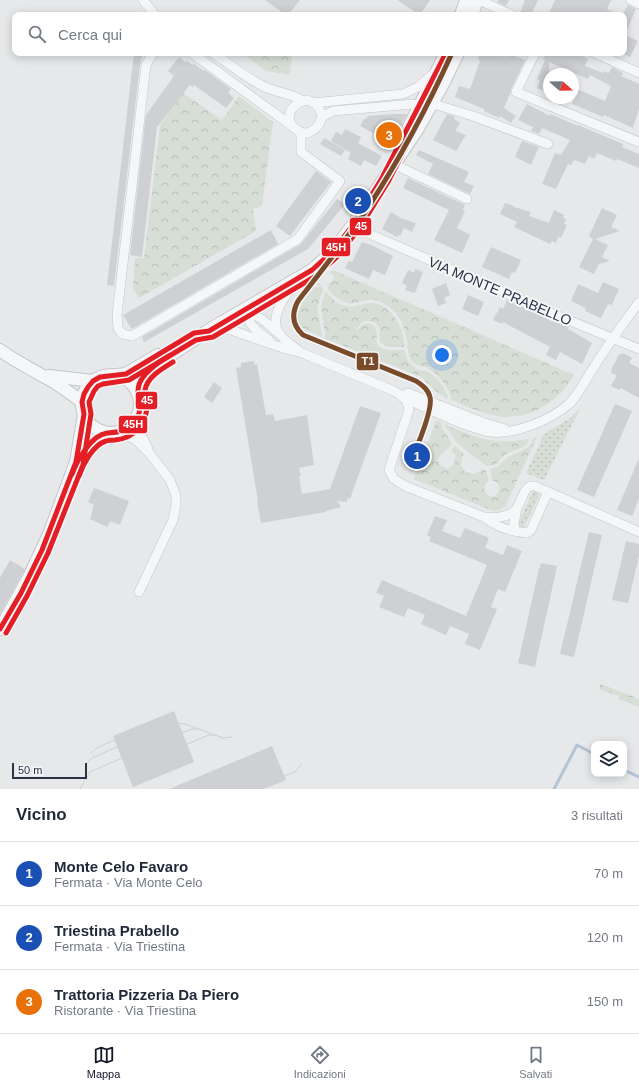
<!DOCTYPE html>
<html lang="it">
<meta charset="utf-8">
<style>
:root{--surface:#fff;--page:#f2f2f3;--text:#1f2937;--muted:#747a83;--line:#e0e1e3;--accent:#111827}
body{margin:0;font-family:Arial,sans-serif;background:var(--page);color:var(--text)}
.controls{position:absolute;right:12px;bottom:12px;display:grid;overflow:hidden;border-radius:8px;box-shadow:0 2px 10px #0003}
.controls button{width:36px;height:36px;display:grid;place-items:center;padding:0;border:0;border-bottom:1px solid var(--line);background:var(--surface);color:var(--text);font:20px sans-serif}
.compass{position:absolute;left:543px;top:68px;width:36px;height:36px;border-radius:50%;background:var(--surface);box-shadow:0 2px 10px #0003;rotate:110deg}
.scale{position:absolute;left:12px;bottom:10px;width:75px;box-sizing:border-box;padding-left:4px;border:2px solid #2b3445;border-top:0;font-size:11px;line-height:14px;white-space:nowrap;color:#2b3445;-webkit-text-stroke:3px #f4f6f9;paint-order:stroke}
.you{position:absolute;left:442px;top:355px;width:14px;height:14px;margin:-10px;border:3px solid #fff;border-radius:50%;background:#1a73e8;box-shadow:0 0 0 6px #1a73e833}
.badge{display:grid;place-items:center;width:26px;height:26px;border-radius:50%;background:var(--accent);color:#fff;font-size:13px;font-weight:700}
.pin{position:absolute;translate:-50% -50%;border:2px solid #fff;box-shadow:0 1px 4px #0006}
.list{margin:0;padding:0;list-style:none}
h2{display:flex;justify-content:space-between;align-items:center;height:52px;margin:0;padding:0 16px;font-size:17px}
h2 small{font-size:13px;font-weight:400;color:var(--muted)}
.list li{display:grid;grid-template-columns:26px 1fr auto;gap:12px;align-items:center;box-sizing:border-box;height:64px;padding:0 16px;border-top:1px solid var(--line)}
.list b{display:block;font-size:15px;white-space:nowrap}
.list p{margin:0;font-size:13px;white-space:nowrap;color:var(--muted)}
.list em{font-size:13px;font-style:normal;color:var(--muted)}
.icon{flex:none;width:22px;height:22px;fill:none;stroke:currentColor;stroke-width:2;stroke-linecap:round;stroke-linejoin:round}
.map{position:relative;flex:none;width:639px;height:789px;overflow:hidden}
.search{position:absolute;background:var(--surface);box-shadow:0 2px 10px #0003;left:12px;right:12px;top:12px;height:44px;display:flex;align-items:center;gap:10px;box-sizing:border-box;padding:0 14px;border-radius:8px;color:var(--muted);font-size:15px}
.sheet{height:244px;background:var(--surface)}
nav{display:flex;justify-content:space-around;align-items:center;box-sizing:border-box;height:56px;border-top:1px solid var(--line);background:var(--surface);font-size:11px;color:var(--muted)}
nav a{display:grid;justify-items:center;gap:2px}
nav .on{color:var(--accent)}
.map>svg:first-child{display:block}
</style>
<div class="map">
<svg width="639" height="789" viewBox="0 0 639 789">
<defs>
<pattern id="grass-dots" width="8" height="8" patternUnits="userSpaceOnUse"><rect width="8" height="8" fill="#d6ded6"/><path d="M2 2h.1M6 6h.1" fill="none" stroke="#b8bfb9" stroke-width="1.8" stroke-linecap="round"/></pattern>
<pattern id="forest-firs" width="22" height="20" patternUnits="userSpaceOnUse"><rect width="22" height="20" fill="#d6ded6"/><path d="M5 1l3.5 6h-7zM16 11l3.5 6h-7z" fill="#b8bfb9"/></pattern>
<pattern id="park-crowns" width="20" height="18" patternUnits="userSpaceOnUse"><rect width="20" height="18" fill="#d6ded6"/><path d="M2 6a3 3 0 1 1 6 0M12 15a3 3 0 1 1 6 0" fill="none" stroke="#b8bfb9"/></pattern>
</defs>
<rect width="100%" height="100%" fill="#e6e8ea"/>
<!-- grass -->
<g fill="url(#grass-dots)">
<polygon points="580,409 544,480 526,473 544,434 569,419"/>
<polygon points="533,491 540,494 524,527 520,527 518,524"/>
</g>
<!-- forest -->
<polygon fill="url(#forest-firs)" points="601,684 639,699 639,707 619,699 619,696 599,689"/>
<!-- park -->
<g fill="url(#park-crowns)">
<polygon points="242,53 292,53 290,75 266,71"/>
<polygon points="183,93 222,120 239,96 273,122 262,206 253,209 256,231 139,298 133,288 135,258 144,258 160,125"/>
<path d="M333,270L574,375C557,404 526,423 492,415C478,412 464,405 451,400C451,389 439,375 429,369C423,364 417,368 411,360C408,355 408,348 407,342C405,325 398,311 383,303C362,291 353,319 328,289L329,284L335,278L330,272Z"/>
<path d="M319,282L323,289L317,308L322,335L321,337C316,334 311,333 306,330C287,319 306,298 314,287H318L319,285L317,284Z"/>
<path d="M325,292C331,295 334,303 342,305C352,309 362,303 372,303C390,303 407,331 404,347H390L380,343L379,326L372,321H364L356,329L358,330C362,324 365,322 373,325C383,335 367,346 389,350C394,351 400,350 405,350C406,359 410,366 419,370C422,371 425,370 428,372C437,377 447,389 448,399L438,393L421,377L324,338L325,334L321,307Z"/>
<path d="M436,421L441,422L442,428L452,443C449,450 442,452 438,459L440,465L448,469L454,464L456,455L451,450L455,446L464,454L462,457L461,465L465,472L474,474L483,469L486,471L489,481L486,483L484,489C486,495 491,499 497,495L500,489L498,483L492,480L490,469L497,467L508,457L527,448L531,444L533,438L537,437L506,505C501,509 498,512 491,510L414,479Z"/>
<path d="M444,424C462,431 479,440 498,441C508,442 519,440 529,439L527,444L525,446L506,454L496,464L486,466L456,442Z"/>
</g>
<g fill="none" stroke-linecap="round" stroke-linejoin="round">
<!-- stream -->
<g stroke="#b4c4d5" stroke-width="3">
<polyline points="624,770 639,777"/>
<polyline points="554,789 577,745 594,754"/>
</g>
</g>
<!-- building -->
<g fill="#ced0d3">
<polygon points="265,0 300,0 288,15 286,15"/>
<polygon points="397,0 430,0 420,15"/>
<polygon points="498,0 509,0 506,6 497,2"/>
<polygon points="525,0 538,0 531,15 519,15"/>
<polygon points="555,0 611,0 607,9 620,15 548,15"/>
<polygon points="628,5 636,9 625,35 638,41 630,57 624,54 624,12"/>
<polygon points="134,53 143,53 140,64 114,286 107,285"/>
<polygon points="480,53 496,53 505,57 507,53 525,60 511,89 510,94 504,108 516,116 511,123 500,116 499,118 484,111 484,109 455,97 459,86 470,89 480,61 478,60"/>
<polygon points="546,53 576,53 588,59 585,66 603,73 604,71 609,73 612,67 623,73 621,76 639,84 639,109 633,128 604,115 603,117 572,104 577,89 605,101 611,86 590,75 588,79 549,62 549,93 537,88 540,80 537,79 545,60 543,59"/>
<polygon points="179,57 185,62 187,61 193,65 194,64 204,71 205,70 231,89 228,93 234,98 226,108 194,85 193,87 190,85 157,127 142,257 130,255 146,115 174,76 168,71"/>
<polygon points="527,104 550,116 550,114 578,126 578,125 623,144 622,147 639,154 639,168 617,159 616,161 597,153 594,159 589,156 585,164 574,160 571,165 568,164 556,189 542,184 555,153 561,155 570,140 542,128 539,134 531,131 533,127 518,120"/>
<polygon points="394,114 407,114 392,143 360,126 364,119 366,119 368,116"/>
<polygon points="447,114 455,117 454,119 460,123 455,131 466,135 456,151 433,140"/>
<polygon points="345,129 361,137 358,143 382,156 376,166 364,160 361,166 348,159 351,153 331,141 336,132 342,135"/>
<polygon points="324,138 345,150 341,156 320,144"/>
<polygon points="522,141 539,147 531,165 515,157"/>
<polygon points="419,150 469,172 464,182 474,186 470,194 428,174 433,164 416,155"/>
<polygon points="316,171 331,182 290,236 276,226"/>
<polygon points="408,178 465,205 463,210 465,211 457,228 470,235 462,253 434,240 449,210 403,188"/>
<polygon points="337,199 345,204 308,249 144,342 142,337 301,244"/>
<polygon points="505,203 514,206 514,207 531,212 529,216 549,223 554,210 564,215 563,218 566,219 564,224 567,225 561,238 558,237 556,243 552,241 550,244 514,227 517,222 500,214"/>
<polygon points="602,208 617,215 611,227 620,231 595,239 608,245 602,257 610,261 599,264 594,274 579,267 593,239 589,236"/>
<polygon points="391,212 401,218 416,223 412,232 404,228 400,236 398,235 397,237 382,229"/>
<polygon points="271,230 278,244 132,329 131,328 123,315"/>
<polygon points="362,242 371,245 393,256 385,275 373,270 369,279 345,268 349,261 352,262"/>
<polygon points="491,247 521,260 515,273 512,272 509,279 482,267"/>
<polygon points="415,269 423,272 415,293 405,290 407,286 402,283 408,270 414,273"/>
<polygon points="603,282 619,289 612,305 608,304 601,318 585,311 586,308 571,301 578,284 598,293"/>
<polygon points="446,283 450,295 444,298 446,303 438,306 432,289"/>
<polygon points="468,295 484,302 478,316 462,309"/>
<polygon points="507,300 552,321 553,320 569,327 568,329 592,343 582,364 560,352 556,360 546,355 550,347 503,322 502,324 493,320 500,307 503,309"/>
<polygon points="623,353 632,358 629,363 639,368 639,398 621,388 619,390 611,386 617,375 611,373 612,368 619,355"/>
<polygon points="254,361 255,365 257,364 266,415 273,414 275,421 307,415 314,465 299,468 301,476 299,476 302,494 330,489 360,406 381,413 350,499 348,498 346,502 337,501 341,507 326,511 326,512 261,523 257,501 258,501 236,368 241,367 241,363"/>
<polygon points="214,382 222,388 212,403 204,397"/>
<polygon points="615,404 632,411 594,497 577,490"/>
<polygon points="639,458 639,499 632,516 617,510"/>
<polygon points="94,488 129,501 120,525 110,521 107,527 90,519 94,505 88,502"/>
<polygon points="435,516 447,520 442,531 460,538 465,528 489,538 485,548 503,555 507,545 522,551 505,592 498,589 491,607 497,609 480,650 465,644 469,634 450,626 446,635 421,624 425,615 408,608 404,617 379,607 384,596 376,593 382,580 466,616 487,565 429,541 431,537 427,535"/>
<polygon points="589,532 602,535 574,657 560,654"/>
<polygon points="626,541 639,544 639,556 628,603 612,600"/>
<polygon points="10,560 25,569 0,614 0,578"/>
<polygon points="541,563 557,566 535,667 518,663 539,568 540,569"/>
<polygon points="174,711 194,762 133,787 113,736"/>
<polygon points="272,746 286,780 264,789 169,789"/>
</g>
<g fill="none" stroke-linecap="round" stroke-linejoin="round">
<defs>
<g id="minor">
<polyline points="143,0 155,15"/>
<polyline points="479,0 512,15"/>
<polyline points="631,0 639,4"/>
<polyline points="153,53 146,65 117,315 118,328 122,334 132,336 298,239 340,181 301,152 301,132"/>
<polyline points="192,53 292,126"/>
<path d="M213,53C229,64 245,77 263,86C276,93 291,93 303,101"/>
<polyline points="535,53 516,92 639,142"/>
<polyline points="595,53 639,73"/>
<polyline points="427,102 473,116 548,144"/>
<polyline points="313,103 403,94 418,87 432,75"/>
<path d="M322,117C315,81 272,113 297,130C308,138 319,128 322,117L333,111L413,104L416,105L417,110"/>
<polyline points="391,163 467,199"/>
<polyline points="363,231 544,310 639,349"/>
<path d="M299,281C287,292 268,316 279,333C283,340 293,346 299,351"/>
<path d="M245,310C248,324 257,332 269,340"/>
<polyline points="245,310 262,319 279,334"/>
<path d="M216,327L231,330L286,349L302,353L394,391C402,395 408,400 409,410L389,470L394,479L405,486L484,517C496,518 510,518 517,508C522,501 522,491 530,486H535L639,532"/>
<polyline points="402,396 408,393 482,422 505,429"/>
<path d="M407,402L411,401C433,411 467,428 490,432C514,435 551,420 569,404C579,394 586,379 594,367C608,344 624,323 639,302"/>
<polyline points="138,417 137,426 148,449"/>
<polyline points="121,432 136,440 150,454 170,480 176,496 176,505 173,520 139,592"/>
<path d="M485,518C497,527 513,532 527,533L531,530L548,492"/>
<polyline points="515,530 514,523 517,508"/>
</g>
<g id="tertiary">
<polyline points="461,15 466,0"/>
<polyline points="472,15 477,0"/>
<polyline points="401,143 446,53"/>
<path d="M0,350C13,360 28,367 43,376C57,383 69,392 82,402"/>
<circle cx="111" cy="404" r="29"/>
<polyline points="117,375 126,374 158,355"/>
<polyline points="49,376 93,381"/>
<polyline points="138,392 144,375 157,364 212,328 312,270 332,252 353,225 417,130 443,84 458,53"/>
<polyline points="77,461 91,443 107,433"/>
<polyline points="0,629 29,577 49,534 76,462 84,414"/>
</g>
</defs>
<!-- minor casing -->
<use href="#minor" stroke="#c4c6c8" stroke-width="10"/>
<!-- tertiary casing -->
<use href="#tertiary" stroke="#c4c6c8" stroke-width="14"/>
<!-- minor -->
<use href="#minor" stroke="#f5f6f7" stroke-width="9"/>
<!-- tertiary -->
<use href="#tertiary" stroke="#f5f6f7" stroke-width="12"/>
<!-- tram -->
<g stroke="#cecfd2" stroke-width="1">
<polyline points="179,723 185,724 223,738 232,737"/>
<polyline points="182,733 192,729 198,729"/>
<polyline points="187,744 209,735 215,735"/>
<polyline points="91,753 97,748 114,740"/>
<polyline points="87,763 92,758 117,747"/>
<polyline points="284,776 295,772 302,764"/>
<polyline points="80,789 90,772 122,758"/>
</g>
<defs>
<g id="bus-1">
<path d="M72,474C77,461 91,435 107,433C117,432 126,432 133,424C143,412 139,406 138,392C137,376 157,363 169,356"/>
<polyline points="0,629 21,593 42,550 76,462 84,414 82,402 84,394 88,387 93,381 100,377 126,374 194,333 209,331 312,270 332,252 353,225 382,178 446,53"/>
</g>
<g id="bus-2">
<path d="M79,476C83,464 93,445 106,441C109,440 112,440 115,440C123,439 132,436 137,430C144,422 148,412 147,402C147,398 145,393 145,390C147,377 163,368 173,362"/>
<polyline points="6,633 27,596 48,553 83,465 91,414 89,402 94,391 98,386 103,384 129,380 196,340 213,337 316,276 337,257 359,229 388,182 452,56"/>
</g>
</defs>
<!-- bus-1 casing -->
<use href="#bus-1" stroke="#f4f6f9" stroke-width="8"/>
<!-- bus-2 casing -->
<use href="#bus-2" stroke="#f4f6f9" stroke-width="8"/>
<!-- bus-1 -->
<use href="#bus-1" stroke="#e31e24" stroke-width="5"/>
<!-- bus-2 -->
<use href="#bus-2" stroke="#e31e24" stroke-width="5"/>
<defs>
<path id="tram-1" d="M414,454C419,442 433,409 430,397C428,389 422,385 416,381L303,335C292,325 291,314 298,301C322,270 347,239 369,206C401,157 428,106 452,53"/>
</defs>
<!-- tram-1 casing -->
<use href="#tram-1" stroke="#f4f6f9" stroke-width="8"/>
<!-- tram-1 -->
<use href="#tram-1" stroke="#7a4b2a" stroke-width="5"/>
</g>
<g text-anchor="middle" stroke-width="4" stroke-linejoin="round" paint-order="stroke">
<!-- street labels -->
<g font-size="14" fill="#2b3445" stroke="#f4f6f9">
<text transform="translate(500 291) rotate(23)" y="5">VIA MONTE PRABELLO</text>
</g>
</g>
<g stroke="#f4f6f9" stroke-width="1.5">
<rect x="349" y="217" width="23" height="19" rx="4" fill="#e31e24"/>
<rect x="321" y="237" width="30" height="20" rx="4" fill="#e31e24"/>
<rect x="356" y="352" width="23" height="19" rx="4" fill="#7a4b2a"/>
<rect x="135" y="391" width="23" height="19" rx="4" fill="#e31e24"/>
<rect x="118" y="415" width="30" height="19" rx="4" fill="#e31e24"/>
</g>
<g font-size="11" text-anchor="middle" font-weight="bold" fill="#fff">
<text x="361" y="230">45</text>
<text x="336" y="251">45H</text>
<text x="368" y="365">T1</text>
<text x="147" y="404">45</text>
<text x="133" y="428">45H</text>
</g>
</svg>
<div class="controls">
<button><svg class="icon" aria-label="layers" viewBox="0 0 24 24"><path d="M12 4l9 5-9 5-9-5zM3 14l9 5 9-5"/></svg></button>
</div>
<svg class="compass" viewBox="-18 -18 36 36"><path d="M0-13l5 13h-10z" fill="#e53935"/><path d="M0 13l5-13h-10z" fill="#747a83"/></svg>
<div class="scale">50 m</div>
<div class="you"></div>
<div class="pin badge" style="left:417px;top:456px;background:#1a4fb4">1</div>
<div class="pin badge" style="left:358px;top:201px;background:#1a4fb4">2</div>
<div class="pin badge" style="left:389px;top:135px;background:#e8710a">3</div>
<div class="search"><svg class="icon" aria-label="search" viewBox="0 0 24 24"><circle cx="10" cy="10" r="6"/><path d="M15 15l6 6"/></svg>Cerca qui</div>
</div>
<section class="sheet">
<h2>Vicino<small>3 risultati</small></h2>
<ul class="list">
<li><span class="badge" style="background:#1a4fb4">1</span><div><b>Monte Celo Favaro</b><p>Fermata · Via Monte Celo</p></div><em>70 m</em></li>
<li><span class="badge" style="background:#1a4fb4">2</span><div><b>Triestina Prabello</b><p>Fermata · Via Triestina</p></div><em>120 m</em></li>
<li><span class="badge" style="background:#e8710a">3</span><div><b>Trattoria Pizzeria Da Piero</b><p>Ristorante · Via Triestina</p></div><em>150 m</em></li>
</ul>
</section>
<nav>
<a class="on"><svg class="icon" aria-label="map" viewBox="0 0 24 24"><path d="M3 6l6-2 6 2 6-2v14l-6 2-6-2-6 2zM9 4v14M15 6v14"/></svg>Mappa</a>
<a><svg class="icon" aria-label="directions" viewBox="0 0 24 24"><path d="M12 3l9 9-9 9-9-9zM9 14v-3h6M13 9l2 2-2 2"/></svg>Indicazioni</a>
<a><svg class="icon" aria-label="saved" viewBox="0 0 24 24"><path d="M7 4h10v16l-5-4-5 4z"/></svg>Salvati</a>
</nav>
